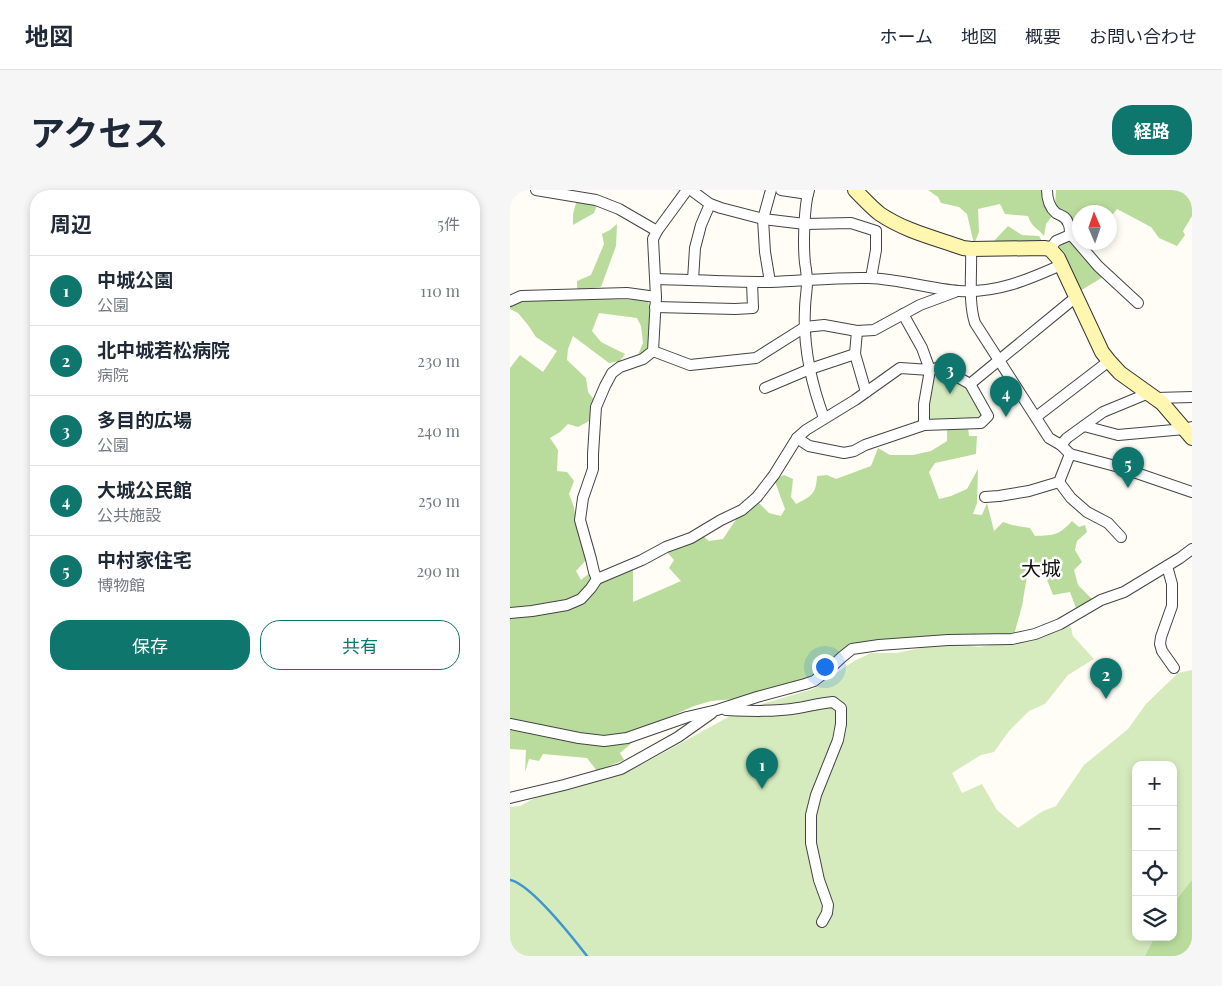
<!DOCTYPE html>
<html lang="ja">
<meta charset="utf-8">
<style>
:root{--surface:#fff;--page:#f6f6f7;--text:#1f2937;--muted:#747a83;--line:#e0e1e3;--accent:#0f766e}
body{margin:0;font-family:"Playfair Display","Noto Sans JP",serif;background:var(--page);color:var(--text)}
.controls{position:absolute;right:15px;bottom:15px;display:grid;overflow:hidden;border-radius:10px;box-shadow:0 2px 8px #0003}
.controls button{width:45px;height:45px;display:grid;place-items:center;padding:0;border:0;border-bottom:1px solid var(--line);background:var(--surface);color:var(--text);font:25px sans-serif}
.compass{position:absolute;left:562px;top:15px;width:45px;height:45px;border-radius:50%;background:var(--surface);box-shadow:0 2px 8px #0003;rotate:358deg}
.you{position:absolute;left:314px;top:476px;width:18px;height:18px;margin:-12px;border:4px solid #fff;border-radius:50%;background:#1a73e8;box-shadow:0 0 0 8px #1a73e833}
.badge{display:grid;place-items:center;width:32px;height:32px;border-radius:50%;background:var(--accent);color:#fff;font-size:16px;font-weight:700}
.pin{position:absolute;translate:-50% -41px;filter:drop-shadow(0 1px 2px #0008)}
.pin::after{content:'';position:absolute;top:26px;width:18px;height:15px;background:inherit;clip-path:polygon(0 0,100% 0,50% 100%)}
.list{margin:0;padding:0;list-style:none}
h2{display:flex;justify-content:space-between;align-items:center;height:65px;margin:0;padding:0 20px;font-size:21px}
h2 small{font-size:16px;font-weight:400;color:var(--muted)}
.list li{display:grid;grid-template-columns:32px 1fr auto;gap:15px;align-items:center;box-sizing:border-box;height:70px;padding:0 20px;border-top:1px solid var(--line)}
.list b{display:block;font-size:19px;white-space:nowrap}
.list p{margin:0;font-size:16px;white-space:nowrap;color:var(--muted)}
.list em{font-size:16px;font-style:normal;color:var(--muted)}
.actions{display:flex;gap:10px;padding:15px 20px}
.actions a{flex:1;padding:11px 0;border:1px solid var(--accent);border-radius:20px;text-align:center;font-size:18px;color:var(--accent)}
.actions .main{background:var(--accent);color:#fff}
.icon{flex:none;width:28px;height:28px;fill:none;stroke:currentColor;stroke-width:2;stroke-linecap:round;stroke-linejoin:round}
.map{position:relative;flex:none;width:682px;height:766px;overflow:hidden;border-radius:20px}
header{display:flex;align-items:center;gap:30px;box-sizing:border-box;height:70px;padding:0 25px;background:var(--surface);border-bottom:1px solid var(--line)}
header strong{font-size:24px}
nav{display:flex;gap:28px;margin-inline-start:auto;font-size:18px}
.intro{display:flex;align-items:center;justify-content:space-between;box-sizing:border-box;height:120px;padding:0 30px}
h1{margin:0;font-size:35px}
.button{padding:12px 22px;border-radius:20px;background:var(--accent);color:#fff;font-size:18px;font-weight:700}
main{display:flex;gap:30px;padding:0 30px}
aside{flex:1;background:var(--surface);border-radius:20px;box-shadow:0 2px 8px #0003}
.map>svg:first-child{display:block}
</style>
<header>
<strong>地図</strong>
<nav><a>ホーム</a><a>地図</a><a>概要</a><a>お問い合わせ</a></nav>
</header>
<div class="intro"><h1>アクセス</h1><a class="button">経路</a></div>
<main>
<aside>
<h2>周辺<small>5件</small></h2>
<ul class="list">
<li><span class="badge">1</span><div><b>中城公園</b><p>公園</p></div><em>110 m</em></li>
<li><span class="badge">2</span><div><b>北中城若松病院</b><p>病院</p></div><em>230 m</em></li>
<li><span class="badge">3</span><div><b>多目的広場</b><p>公園</p></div><em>240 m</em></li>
<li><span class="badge">4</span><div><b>大城公民館</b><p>公共施設</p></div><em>250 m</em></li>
<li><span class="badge">5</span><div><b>中村家住宅</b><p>博物館</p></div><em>290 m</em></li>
</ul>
<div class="actions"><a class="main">保存</a><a>共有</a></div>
</aside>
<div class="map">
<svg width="682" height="766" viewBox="0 0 682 766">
<rect width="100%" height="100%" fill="#fffdf5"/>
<!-- green -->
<g fill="#d5ebbd" fill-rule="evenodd">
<polygon points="429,182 456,195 472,222 470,231 417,232 418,213 423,187"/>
<path d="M560,435L563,446L584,469L558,485L535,514L519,521L499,541L484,562L471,565L442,583L452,603L472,594L487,620L508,638L533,621L546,616L574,575L618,539L636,514L668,483L682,480V766H0V617L10,616L25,608L133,574L231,520L303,499L344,471L361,463H386L437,453L469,457L512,450L545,442ZM626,575H663V747H626Z"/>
</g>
<!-- forest -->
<g fill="#b9dc9c">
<path d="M418,0H534L543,25L536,34L534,46C527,37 522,38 518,26L495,24L490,14L468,19L469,42L464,54L457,24L449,17L431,13L428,7Z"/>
<polygon points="546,0 682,0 682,26 673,41 675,45 667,56 649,48 641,37 607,19 600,28 600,22 570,22 569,37 564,38 550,22 545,14"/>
<polygon points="66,13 78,13 87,15 84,23 63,35 63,24"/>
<polygon points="107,34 106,56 91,97 67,100 67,91 81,85 94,54 92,44 100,40"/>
<polygon points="498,36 512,45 529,46 532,51 525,53 483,52"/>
<polygon points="561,50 593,87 570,101 547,58 555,51"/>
<path d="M89,109L138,110C141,128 141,145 136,162L128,165L133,153L131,136L127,128L89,123L82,141L91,152L115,164L110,171L99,173L63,146L58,159L57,170L76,188L78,202L85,211L79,231L68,237L58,234L50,242L40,248L48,260L47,281L57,282L64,291L59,304L64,317L66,334L76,370L66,381L71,390L81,382L80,394C77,398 73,403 69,405C49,416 22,417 0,419V178L10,165L33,182L47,161L26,147L18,135L8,123L0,119V116L11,110Z"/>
<path d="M458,238L459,246H467L466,264L425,273L419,282L429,309L441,306L457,299L468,279L467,313L463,324L472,325L477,313L484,341L493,332L502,335L520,338L525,346C545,345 548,346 562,331L569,337L575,335L577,342L567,351L565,360L572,372L564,380L568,395L582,409L566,418L560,402L543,405L536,387L520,368L512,416L504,445L447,444L341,456L319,476L303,487L225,509L201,511L184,516L123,543L92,546L56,542L0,530V426L62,419L81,405L93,390L123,379V412L171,391L159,378L164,370L157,362L193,346L199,351L213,349L227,328L249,313L259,323L271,326L275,319L264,289L274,285L283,289L281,307L286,314C302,306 306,304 307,286L317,285L326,289L361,276L368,258L380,265H403L421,261L437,251V239Z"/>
<polygon points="0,539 79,555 99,556 124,551 110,563 114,570 87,581 77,568 33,564 29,571 19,569 15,582 16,560 0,559"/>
<polygon points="682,690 682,766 635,766 645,747 663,747 663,714"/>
</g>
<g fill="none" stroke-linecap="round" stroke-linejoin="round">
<!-- stream -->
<path stroke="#3f96cf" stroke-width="2.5" d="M0,690C21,694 63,748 77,766"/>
<defs>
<g id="minor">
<polyline points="0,0 1,0"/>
<polyline points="26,0 86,10 109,19 147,41"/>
<polyline points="181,0 200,14 211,18 253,29 295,34 341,33 366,41 366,60 361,88"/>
<polyline points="271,0 298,4"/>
<path d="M299,0C294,16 293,55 295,73C296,79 297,86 297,92C297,101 295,110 295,119C293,156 301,193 314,228"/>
<path d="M537,0C537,8 539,17 546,23C551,26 556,26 558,33C560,36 560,41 560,45"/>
<path d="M461,59C462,82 458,112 465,133L539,248L551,255L560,264L609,277L682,302"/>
<polyline points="540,59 546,51 560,45 564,48 588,76 628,113"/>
<path d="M146,89C184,90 222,92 260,92C293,91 326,87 359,88C389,89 420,99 449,101C488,103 517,90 551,75"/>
<polyline points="183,90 185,58 191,35 200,14"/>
<polyline points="260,92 255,62 253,29 261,0"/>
<polyline points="0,111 11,106 117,103 146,107"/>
<polyline points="145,117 225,119 243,118 242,92"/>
<polyline points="347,141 345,164 356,202"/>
<polyline points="143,161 180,175 246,168 295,137 314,135 347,141 364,140 410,115 445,102"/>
<polyline points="460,194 566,107"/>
<polyline points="255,198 300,179 345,164"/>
<polyline points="646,208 682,207"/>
<polyline points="526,227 599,171"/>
<polyline points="574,236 608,245 675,239 682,237"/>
<polyline points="287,248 299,256 334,263 344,261 355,255 414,235 414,214 420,180 430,177 460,194 478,226 471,233 414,235"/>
<polyline points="551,255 557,248 593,222 639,203"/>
<polyline points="549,292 561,308 577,322 598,333 611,347"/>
<polyline points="475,307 489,306 519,301 549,292 560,264"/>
<polyline points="657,376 662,394 662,416 651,447 650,454 652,461 664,478"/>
<polyline points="87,389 84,382 81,369 70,330 73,308 83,279 83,264 86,217 95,196 102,183 110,177 133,169 143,161 146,107 143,49 147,41 177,0"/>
<polyline points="0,423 22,421 57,415 71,409 81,398 87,389 132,370 156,357 181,348 211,330 232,320 247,307 264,285 287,248 296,240 345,210 390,178 420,180 412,158 393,124"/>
<path d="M216,520C240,521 264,522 288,518C300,516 311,513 323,512L331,518V534L328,550L306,605L301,625V653L309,690L318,715L317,723L312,732"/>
<polyline points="0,534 69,548 94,551 117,548 177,527 207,520 247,507 295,494 304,491 317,481 332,467 342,459 369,455 438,450 502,449 525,444 550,434 591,410 614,402 670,368 682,359"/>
<polyline points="0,608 54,595 111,579 168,547 202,523"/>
</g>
<path id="secondary" d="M345,0C353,8 361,17 370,24C395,41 425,48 453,58L461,59L534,58L540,59L548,68L592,162L599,171L610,183L652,213L682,248"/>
</defs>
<!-- minor casing -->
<use href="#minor" stroke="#444" stroke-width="12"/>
<!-- secondary casing -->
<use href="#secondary" stroke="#333" stroke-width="16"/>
<!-- minor -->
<use href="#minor" stroke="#fff" stroke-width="10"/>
<!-- secondary -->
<use href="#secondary" stroke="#fff6b0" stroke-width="14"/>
</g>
<g text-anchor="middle" stroke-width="5" stroke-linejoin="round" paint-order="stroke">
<!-- quarter labels -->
<g font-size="20" fill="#111" stroke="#fff">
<text x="531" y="386">大城</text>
</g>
</g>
</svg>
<div class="controls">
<button>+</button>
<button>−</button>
<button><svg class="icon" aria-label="locate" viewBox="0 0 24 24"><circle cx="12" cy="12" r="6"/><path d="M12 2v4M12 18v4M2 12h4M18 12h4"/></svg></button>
<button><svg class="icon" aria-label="layers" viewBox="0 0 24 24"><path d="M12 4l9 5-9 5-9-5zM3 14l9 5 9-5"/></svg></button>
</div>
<svg class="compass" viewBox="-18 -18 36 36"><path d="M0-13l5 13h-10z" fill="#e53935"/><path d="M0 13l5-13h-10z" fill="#747a83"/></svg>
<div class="you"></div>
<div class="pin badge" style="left:252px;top:599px">1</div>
<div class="pin badge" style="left:596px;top:509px">2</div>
<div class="pin badge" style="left:440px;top:204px">3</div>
<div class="pin badge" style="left:496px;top:227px">4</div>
<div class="pin badge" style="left:618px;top:298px">5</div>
</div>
</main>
